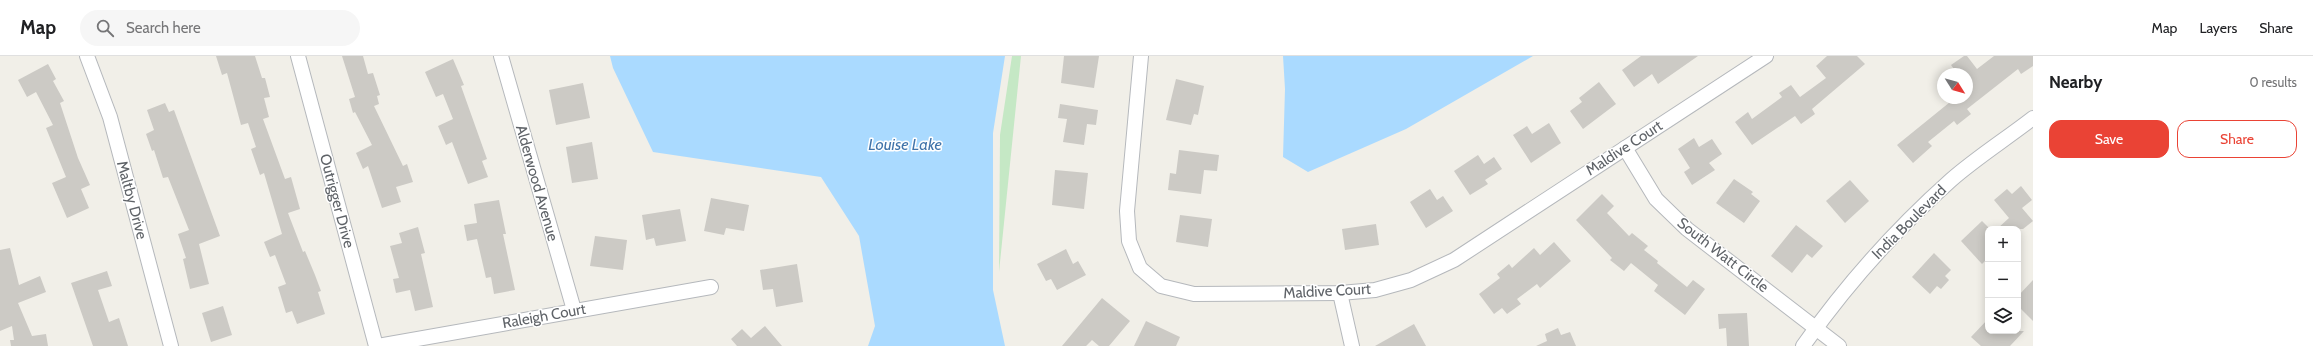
<!DOCTYPE html>
<meta charset="utf-8">
<style>
:root{--surface:#fff;--page:#f6f6f6;--text:#202124;--muted:#757577;--line:#e0e0e0;--accent:#ea4335}
body{margin:0;font-family:Cabin,sans-serif;background:var(--page);color:var(--text)}
.controls{position:absolute;right:12px;bottom:12px;display:grid;overflow:hidden;border-radius:8px;box-shadow:0 2px 10px #0003}
.controls button{width:36px;height:36px;display:grid;place-items:center;padding:0;border:0;border-bottom:1px solid var(--line);background:var(--surface);color:var(--text);font:20px sans-serif}
.compass{position:absolute;left:1937px;top:12px;width:36px;height:36px;border-radius:50%;background:var(--surface);box-shadow:0 2px 10px #0003;rotate:127deg}
.list{margin:0;padding:0;list-style:none}
h2{display:flex;justify-content:space-between;align-items:center;height:52px;margin:0;padding:0 16px;font-size:17px}
h2 small{font-size:13px;font-weight:400;color:var(--muted)}
.actions{display:flex;gap:8px;padding:12px 16px}
.actions a{flex:1;padding:9px 0;border:1px solid var(--accent);border-radius:12px;text-align:center;font-size:14px;color:var(--accent)}
.actions .main{background:var(--accent);color:#fff}
.icon{flex:none;width:22px;height:22px;fill:none;stroke:currentColor;stroke-width:2;stroke-linecap:round;stroke-linejoin:round}
.map{position:relative;flex:none;width:2033px;height:290px;overflow:hidden}
header{display:flex;align-items:center;gap:24px;box-sizing:border-box;height:56px;padding:0 20px;background:var(--surface);border-bottom:1px solid var(--line)}
header strong{font-size:19px}
nav{display:flex;gap:22px;margin-inline-start:auto;font-size:14px}
.search{width:280px;height:36px;background:var(--page);display:flex;align-items:center;gap:10px;box-sizing:border-box;padding:0 14px;border-radius:22px;color:var(--muted);font-size:15px}
main{display:flex}
aside{flex:1;background:var(--surface)}
.map>svg:first-child{display:block}
</style>
<header>
<strong>Map</strong>
<div class="search"><svg class="icon" aria-label="search" viewBox="0 0 24 24"><circle cx="10" cy="10" r="6"/><path d="M15 15l6 6"/></svg>Search here</div>
<nav><a>Map</a><a>Layers</a><a>Share</a></nav>
</header>
<main>
<div class="map">
<svg width="2033" height="290" viewBox="0 0 2033 290">
<rect width="100%" height="100%" fill="#f1efe8"/>
<!-- green -->
<polygon fill="#c5e8c5" points="1012,0 1021,0 999,216 1000,79"/>
<!-- water -->
<g fill="#aadaff">
<polygon points="610,0 1005,0 993,77 993,234 1005,290 868,290 875,270 859,180 821,121 653,96 613,12"/>
<polygon points="1283,0 1533,0 1406,73 1308,116 1283,101 1285,33"/>
</g>
<!-- building -->
<g fill="#cccac5">
<polygon points="216,0 255,0 262,22 265,22 270,41 264,42 269,61 263,63 285,123 291,121 300,153 288,157 303,196 305,195 315,219 321,235 318,236 325,258 297,268 292,255 286,257 278,231 286,228 275,199 270,201 264,186 282,178 264,117 260,119 251,93 256,91 248,67 241,69 227,17 222,19"/>
<polygon points="342,0 363,0 368,18 373,17 380,39 377,40 379,48 374,50 403,110 407,108 413,126 396,131 401,146 382,152 368,110 363,113 356,97 372,89 355,56 353,57 349,43 355,41"/>
<polygon points="1064,0 1099,0 1094,32 1061,27"/>
<polygon points="1641,0 1698,0 1658,28 1652,18 1634,31 1622,14"/>
<polygon points="1827,0 1857,0 1865,8 1812,53 1815,58 1801,68 1795,60 1752,89 1735,66 1748,56 1752,63 1782,41 1779,37 1791,29 1800,41 1826,22 1816,10"/>
<polygon points="1964,0 1967,0 1977,13 1994,0 2033,0 2033,10 2021,18 2018,13 1967,53 1971,58 1957,69 1954,65 1928,86 1932,90 1913,107 1897,89 1955,42 1967,42 1967,18 1958,18 1951,9"/>
<polygon points="453,3 464,29 461,30 487,103 482,105 488,121 468,128 452,86 446,89 438,70 453,63 443,38 436,41 425,16"/>
<polygon points="48,8 56,23 53,25 64,45 60,47 78,102 90,129 81,133 89,152 67,162 52,127 66,121 46,72 53,69 36,36 27,41 18,24"/>
<polygon points="1176,23 1204,30 1198,59 1194,58 1191,69 1166,64"/>
<polygon points="1599,26 1616,48 1583,73 1570,55 1582,46 1579,42"/>
<polygon points="583,27 590,62 556,69 549,34"/>
<polygon points="165,47 169,56 174,54 220,180 199,188 209,228 190,233 183,203 186,202 178,178 189,174 168,121 163,122 154,94 152,95 146,78 154,74 147,54"/>
<polygon points="1060,48 1098,54 1096,69 1087,68 1084,89 1063,86 1067,63 1058,62"/>
<polygon points="1549,67 1561,87 1531,107 1513,79 1527,70 1532,78"/>
<polygon points="1694,82 1699,91 1712,83 1722,98 1709,107 1715,114 1692,129 1684,116 1690,112 1678,93"/>
<polygon points="592,86 598,123 572,127 566,91"/>
<polygon points="1179,94 1219,99 1217,115 1204,114 1201,138 1168,134 1170,117 1176,118"/>
<polygon points="1478,99 1484,108 1494,101 1502,113 1485,124 1488,128 1470,139 1454,115"/>
<polygon points="1055,114 1088,117 1084,153 1052,149"/>
<polygon points="1734,123 1753,136 1751,138 1760,145 1744,167 1716,147"/>
<polygon points="1850,124 1869,145 1845,167 1826,145"/>
<polygon points="2021,130 2032,144 2022,152 2033,165 2023,173 1997,173 2009,162 1994,144 2007,133 2012,138"/>
<polygon points="1430,133 1437,144 1443,140 1453,155 1426,172 1410,146"/>
<polygon points="1602,138 1614,150 1607,157 1629,180 1632,177 1648,190 1644,194 1658,205 1657,207 1687,231 1693,224 1705,233 1685,259 1654,235 1658,229 1631,207 1624,215 1610,204 1612,202 1576,164"/>
<polygon points="711,142 749,149 744,175 726,172 724,179 704,175"/>
<polygon points="499,144 506,178 503,178 515,234 494,238 491,221 486,222 477,183 467,185 464,169 477,167 474,148"/>
<polygon points="680,153 686,185 656,190 654,182 646,184 642,159"/>
<polygon points="1180,159 1212,163 1208,191 1176,186"/>
<polygon points="1982,165 1988,171 1988,202 1982,208 1961,185"/>
<polygon points="1376,168 1379,189 1345,194 1342,173"/>
<polygon points="1796,169 1823,190 1812,202 1807,198 1792,217 1771,200"/>
<polygon points="418,171 425,197 421,198 433,251 415,255 410,234 396,237 393,223 399,222 390,190 402,187 399,177"/>
<polygon points="595,180 627,184 623,214 590,210"/>
<polygon points="1554,186 1571,205 1540,232 1537,228 1517,243 1521,248 1507,258 1502,252 1494,258 1479,238 1500,222 1497,218 1509,208 1512,212 1534,192 1540,199"/>
<polygon points="10,192 19,229 40,220 46,236 18,247 32,280 46,278 48,290 11,290 10,284 14,284 12,270 0,275 0,194"/>
<polygon points="1066,193 1073,208 1078,205 1086,219 1057,234 1051,223 1046,225 1037,208"/>
<polygon points="1934,197 1951,214 1945,220 1949,224 1941,233 1937,230 1930,238 1912,221"/>
<polygon points="797,208 803,246 776,251 773,233 763,234 760,214"/>
<polygon points="107,215 112,230 98,234 109,266 119,262 128,290 93,290 71,227"/>
<polygon points="2033,224 2033,265 2018,250 2018,240"/>
<polygon points="1102,242 1130,265 1109,290 1099,290 1092,284 1086,290 1062,290"/>
<polygon points="223,250 232,279 211,286 202,257"/>
<polygon points="1747,257 1749,290 1727,290 1726,272 1719,273 1718,258"/>
<polygon points="1988,263 1988,275 2024,275 2010,290 1981,290 1971,281"/>
<polygon points="1146,265 1180,281 1176,290 1134,290"/>
<polygon points="1414,268 1426,290 1375,290"/>
<polygon points="765,270 782,290 737,290 731,283 742,273 751,282"/>
<polygon points="1558,272 1561,279 1570,276 1576,290 1536,290 1547,285 1545,278"/>
</g>
<g fill="none" stroke-linecap="round" stroke-linejoin="round">
<defs>
<g id="minor">
<polyline points="87,0 110,61 171,290"/>
<polyline points="298,0 376,290"/>
<polyline points="501,0 574,254"/>
<polyline points="1141,0 1127,155 1129,185 1140,212 1161,230 1194,238 1340,237 1375,234 1411,224 1454,204 1766,0"/>
<polyline points="1625,92 1656,143 1687,173 1839,290"/>
<polyline points="1340,237 1352,290"/>
<polyline points="378,290 711,231"/>
<path d="M1803,290C1846,229 1895,174 1951,124C1976,102 2006,83 2033,62"/>
</g>
</defs>
<!-- minor casing -->
<use href="#minor" stroke="#b5b8bc" stroke-width="16"/>
<!-- minor -->
<use href="#minor" stroke="#fff" stroke-width="14"/>
</g>
<g text-anchor="middle" stroke-width="3" stroke-linejoin="round" paint-order="stroke">
<!-- street labels -->
<g font-size="15" fill="#5f6368" stroke="#fff">
<text transform="translate(1624 92) rotate(-33)" y="5">Maldive Court</text>
<text transform="translate(537 127) rotate(74)" y="5">Alderwood Avenue</text>
<text transform="translate(132 144) rotate(75)" y="5">Maltby Drive</text>
<text transform="translate(337 145) rotate(75)" y="5">Outrigger Drive</text>
<text transform="translate(1909 166) rotate(-45)" y="5">India Boulevard</text>
<text transform="translate(1723 199) rotate(38)" y="5">South Watt Circle</text>
<text transform="translate(1327 235) rotate(-3)" y="5">Maldive Court</text>
<text transform="translate(544 260) rotate(-10)" y="5">Raleigh Court</text>
</g>
<!-- water labels -->
<g font-size="16" font-style="italic" fill="#4174aa" stroke="#fff">
<text x="905" y="94">Louise Lake</text>
</g>
</g>
</svg>
<div class="controls">
<button>+</button>
<button>−</button>
<button><svg class="icon" aria-label="layers" viewBox="0 0 24 24"><path d="M12 4l9 5-9 5-9-5zM3 14l9 5 9-5"/></svg></button>
</div>
<svg class="compass" viewBox="-18 -18 36 36"><path d="M0-13l5 13h-10z" fill="#e53935"/><path d="M0 13l5-13h-10z" fill="#757577"/></svg>
</div>
<aside>
<h2>Nearby<small>0 results</small></h2>
<ul class="list">
</ul>
<div class="actions"><a class="main">Save</a><a>Share</a></div>
</aside>
</main>
